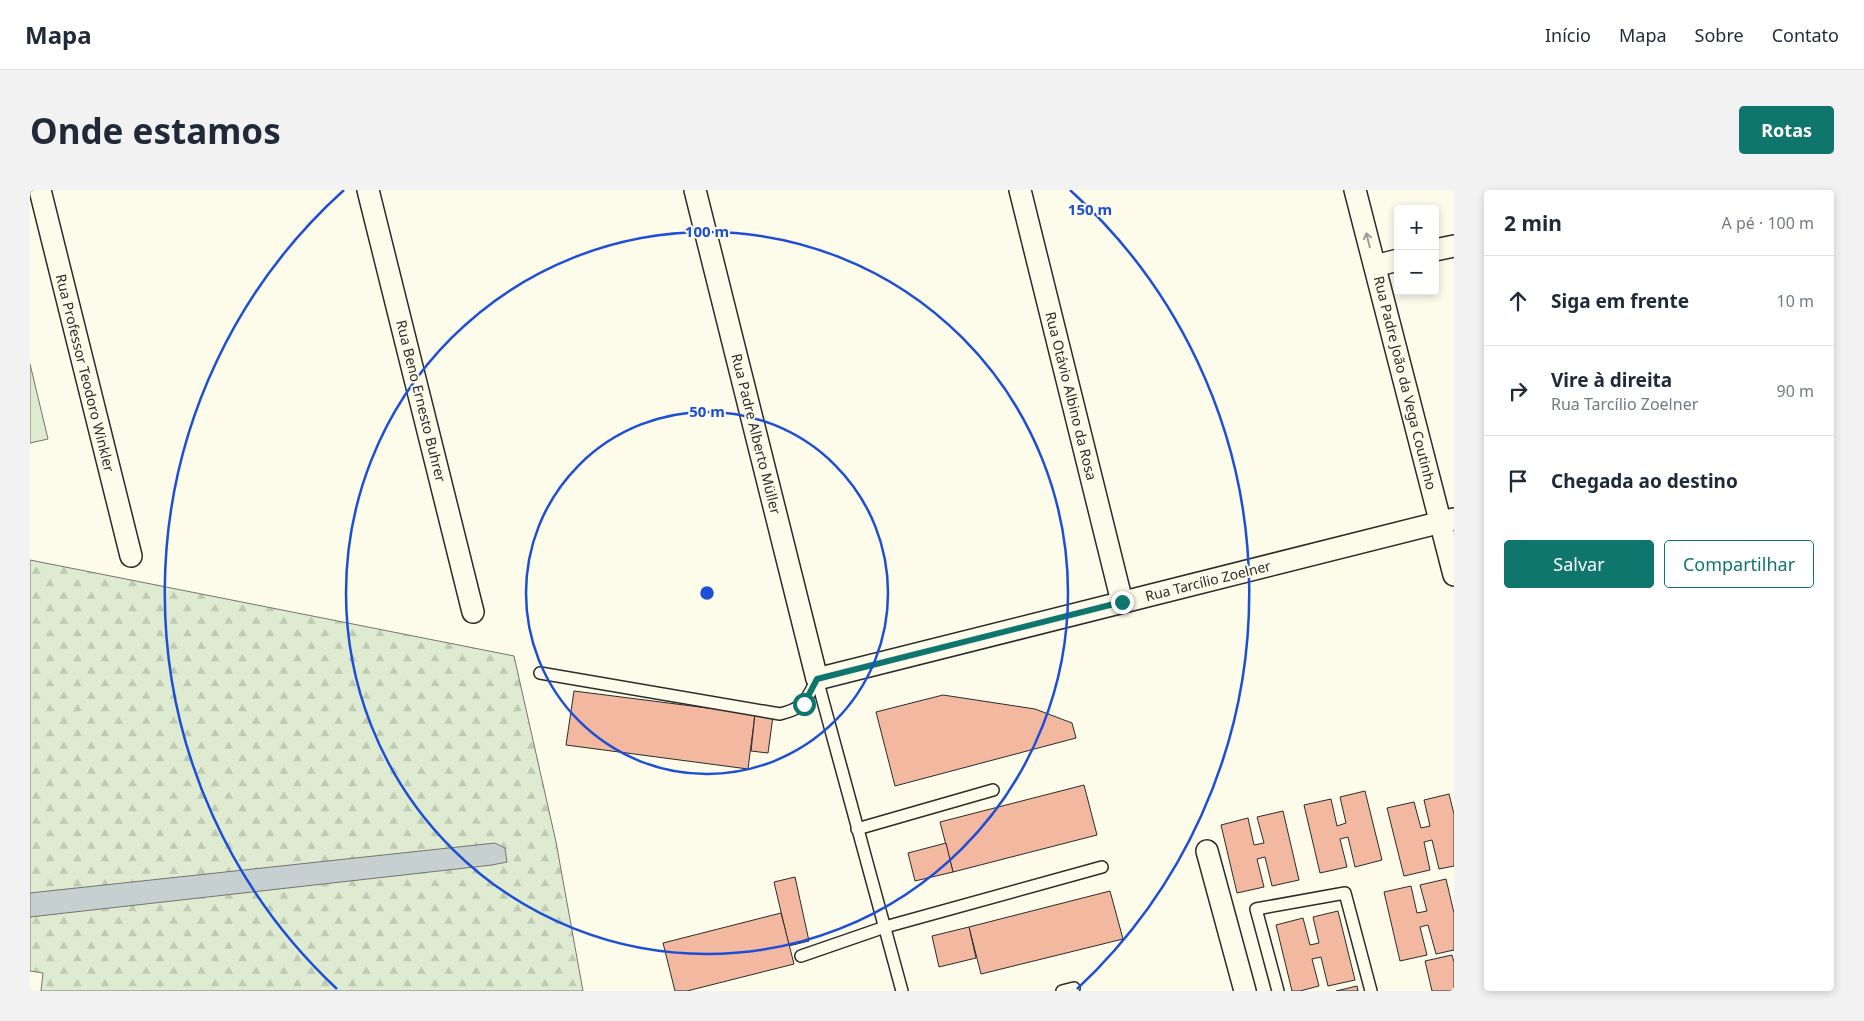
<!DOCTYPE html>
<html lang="pt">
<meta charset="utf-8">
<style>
:root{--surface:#fff;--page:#f2f2f3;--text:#1f2937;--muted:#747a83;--line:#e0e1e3;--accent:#0f766e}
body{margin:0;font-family:"Noto Sans",sans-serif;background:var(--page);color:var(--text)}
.controls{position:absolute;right:15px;top:15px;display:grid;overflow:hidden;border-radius:5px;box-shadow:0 2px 8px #0003}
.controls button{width:45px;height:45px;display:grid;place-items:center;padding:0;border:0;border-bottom:1px solid var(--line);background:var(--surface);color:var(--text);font:25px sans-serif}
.stop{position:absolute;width:15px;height:15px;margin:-11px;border:4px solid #0f766e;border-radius:50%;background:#fff}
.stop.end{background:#0f766e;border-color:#fff;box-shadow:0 1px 5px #0008}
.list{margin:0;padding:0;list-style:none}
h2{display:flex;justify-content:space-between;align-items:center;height:65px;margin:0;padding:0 20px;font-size:21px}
h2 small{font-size:16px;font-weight:400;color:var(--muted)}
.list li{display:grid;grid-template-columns:32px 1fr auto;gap:15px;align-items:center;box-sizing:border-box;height:90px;padding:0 20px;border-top:1px solid var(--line)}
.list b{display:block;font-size:19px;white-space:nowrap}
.list p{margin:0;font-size:16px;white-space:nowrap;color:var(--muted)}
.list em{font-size:16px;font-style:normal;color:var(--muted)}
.actions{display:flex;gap:10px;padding:15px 20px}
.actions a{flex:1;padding:11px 0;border:1px solid var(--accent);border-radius:5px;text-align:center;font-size:18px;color:var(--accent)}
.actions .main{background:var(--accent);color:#fff}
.icon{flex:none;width:28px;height:28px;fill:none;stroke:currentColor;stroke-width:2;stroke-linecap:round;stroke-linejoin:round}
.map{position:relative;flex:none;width:1424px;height:801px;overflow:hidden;border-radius:5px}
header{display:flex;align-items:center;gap:30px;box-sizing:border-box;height:70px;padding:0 25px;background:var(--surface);border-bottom:1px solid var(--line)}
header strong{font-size:24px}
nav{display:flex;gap:28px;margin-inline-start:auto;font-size:18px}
.intro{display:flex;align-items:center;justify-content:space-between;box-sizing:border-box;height:120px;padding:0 30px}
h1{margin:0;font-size:35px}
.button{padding:12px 22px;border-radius:5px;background:var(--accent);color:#fff;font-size:18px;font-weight:700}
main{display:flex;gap:30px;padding:0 30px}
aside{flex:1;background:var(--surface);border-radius:5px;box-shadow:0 2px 8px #0003}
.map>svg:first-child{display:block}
</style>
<header>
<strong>Mapa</strong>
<nav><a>Início</a><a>Mapa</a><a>Sobre</a><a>Contato</a></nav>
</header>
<div class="intro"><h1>Onde estamos</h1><a class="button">Rotas</a></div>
<main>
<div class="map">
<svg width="1424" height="801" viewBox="0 0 1424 801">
<defs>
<pattern id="forest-firs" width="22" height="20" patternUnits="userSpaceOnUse" patternTransform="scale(1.25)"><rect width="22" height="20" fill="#deebd1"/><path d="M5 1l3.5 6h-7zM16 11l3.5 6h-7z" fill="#bfcab4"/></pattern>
</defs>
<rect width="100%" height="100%" fill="#fdfbea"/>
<!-- forest -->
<polygon fill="url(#forest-firs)" stroke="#74746e" points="0,370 484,466 526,652 553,801 11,801 13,783 0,781"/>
<!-- pitch -->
<polygon fill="#deebd1" stroke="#74746e" points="0,174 18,249 0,253"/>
<!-- water -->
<polygon fill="#c7d0d0" stroke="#74746e" points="465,653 475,658 477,672 462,675 0,727 0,703"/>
<!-- building -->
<g fill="#f2b8a0" stroke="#2b2b2b">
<polygon points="544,501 725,524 718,579 536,555"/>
<polygon points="913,505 1005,519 1042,533 1046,548 865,596 846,522"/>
<polygon points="725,524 743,526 738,563 721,561"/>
<polygon points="1054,595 1067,645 923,682 910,632"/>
<polygon points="1335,601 1352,670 1325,677 1318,647 1310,649 1317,677 1290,683 1274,615 1301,609 1307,636 1316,633 1310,607"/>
<polygon points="1419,604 1424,624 1424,676 1409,679 1402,650 1394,652 1400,680 1374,686 1357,618 1384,612 1391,638 1400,636 1394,610"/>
<polygon points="1253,621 1269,690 1242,696 1235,667 1227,669 1234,697 1207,703 1191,635 1218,628 1224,655 1234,653 1227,627"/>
<polygon points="916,653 923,682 885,691 878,663"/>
<polygon points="765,687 779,751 759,756 744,692"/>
<polygon points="1416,689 1424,723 1424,760 1406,764 1398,735 1390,737 1397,765 1370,771 1354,702 1381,696 1387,723 1397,721 1390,695"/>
<polygon points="1080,701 1093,749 951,784 939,737"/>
<polygon points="1308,721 1325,790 1298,796 1291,767 1282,769 1289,796 1270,801 1262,801 1246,735 1273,728 1280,755 1289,753 1283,727"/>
<polygon points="751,723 764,774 657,801 645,801 633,753"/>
<polygon points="939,737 946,768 909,777 902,746"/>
<polygon points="1422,765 1424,772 1424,801 1402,801 1395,771"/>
<polygon points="1327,796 1328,801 1306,801"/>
</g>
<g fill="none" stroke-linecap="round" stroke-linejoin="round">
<defs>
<g id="lane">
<path d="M510,483L750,524C775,518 776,510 787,489"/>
<polyline points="787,489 872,801"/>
<polyline points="827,639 963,600"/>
<polyline points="771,766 855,737 1072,677"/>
<polyline points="1032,801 1044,798"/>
<polyline points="1248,801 1226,719 1315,703 1341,801"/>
</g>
<g id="street">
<polyline points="10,0 101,366"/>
<polyline points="338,0 443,422"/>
<polyline points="665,0 787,489 1424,329"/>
<polyline points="990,0 1092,412"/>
<polyline points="1325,0 1424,385"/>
<polyline points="1405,60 1424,56"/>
<polyline points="1345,76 1368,70"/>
<polyline points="1177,661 1215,801"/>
</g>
</defs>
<!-- lane casing -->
<use href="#lane" stroke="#2b2b2b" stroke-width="14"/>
<!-- street casing -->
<use href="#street" stroke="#2b2b2b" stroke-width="24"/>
<!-- lane -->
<use href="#lane" stroke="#fdfbea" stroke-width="11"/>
<!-- street -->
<use href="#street" stroke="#fdfbea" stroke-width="21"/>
</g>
<!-- one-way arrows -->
<defs><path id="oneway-shaft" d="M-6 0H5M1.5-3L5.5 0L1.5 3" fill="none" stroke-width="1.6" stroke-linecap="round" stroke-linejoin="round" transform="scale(1.25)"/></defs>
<use stroke="#9e9d94" href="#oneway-shaft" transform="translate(1338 50) rotate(-104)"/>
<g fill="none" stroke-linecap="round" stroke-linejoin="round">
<!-- route -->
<polyline stroke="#0f766e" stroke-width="6" points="774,514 787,489 1092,412"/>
</g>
<!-- distance rings -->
<g fill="none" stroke="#1d4ed8" stroke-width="2.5">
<circle cx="677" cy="403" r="181"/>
<circle cx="677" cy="403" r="361"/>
<path d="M307 799A542 542 0 0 1 314 0M1040 0A542 542 0 0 1 1047 799"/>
</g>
<g text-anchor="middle" stroke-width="4" stroke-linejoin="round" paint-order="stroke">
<!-- street labels -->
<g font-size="14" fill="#2b2b2b" stroke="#fdfbea">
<text transform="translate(55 183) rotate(76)" y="5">Rua Professor Teodoro Winkler</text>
<text transform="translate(1375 193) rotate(76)" y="5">Rua Padre João da Vega Coutinho</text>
<text transform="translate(1041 206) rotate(76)" y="5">Rua Otávio Albino da Rosa</text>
<text transform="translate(391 211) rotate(76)" y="5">Rua Beno Ernesto Buhrer</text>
<text transform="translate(726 244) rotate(76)" y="5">Rua Padre Alberto Müller</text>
<text transform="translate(1178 391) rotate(-14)" y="5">Rua Tarcílio Zoelner</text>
</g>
</g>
<circle cx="677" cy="403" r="8" fill="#1d4ed8" stroke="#fdfbea" stroke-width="2.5"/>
<g font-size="15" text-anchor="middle" font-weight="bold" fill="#1d4ed8" stroke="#fdfbea" stroke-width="4" stroke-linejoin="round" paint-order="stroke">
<text x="1060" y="25">150 m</text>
<text x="677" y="47">100 m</text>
<text x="677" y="227">50 m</text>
</g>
</svg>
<div class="controls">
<button>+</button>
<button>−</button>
</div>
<div class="stop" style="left:774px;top:514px"></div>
<div class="stop end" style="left:1092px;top:412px"></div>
</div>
<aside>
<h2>2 min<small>A pé · 100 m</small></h2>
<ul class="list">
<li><svg class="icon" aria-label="ahead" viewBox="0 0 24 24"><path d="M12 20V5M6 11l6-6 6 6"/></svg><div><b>Siga em frente</b></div><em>10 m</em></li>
<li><svg class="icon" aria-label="right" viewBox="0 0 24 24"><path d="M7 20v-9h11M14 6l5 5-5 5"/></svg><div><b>Vire à direita</b><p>Rua Tarcílio Zoelner</p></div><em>90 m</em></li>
<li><svg class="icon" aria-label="arrive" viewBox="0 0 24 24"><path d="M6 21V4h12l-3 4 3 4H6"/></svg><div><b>Chegada ao destino</b></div></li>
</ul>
<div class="actions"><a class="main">Salvar</a><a>Compartilhar</a></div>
</aside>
</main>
